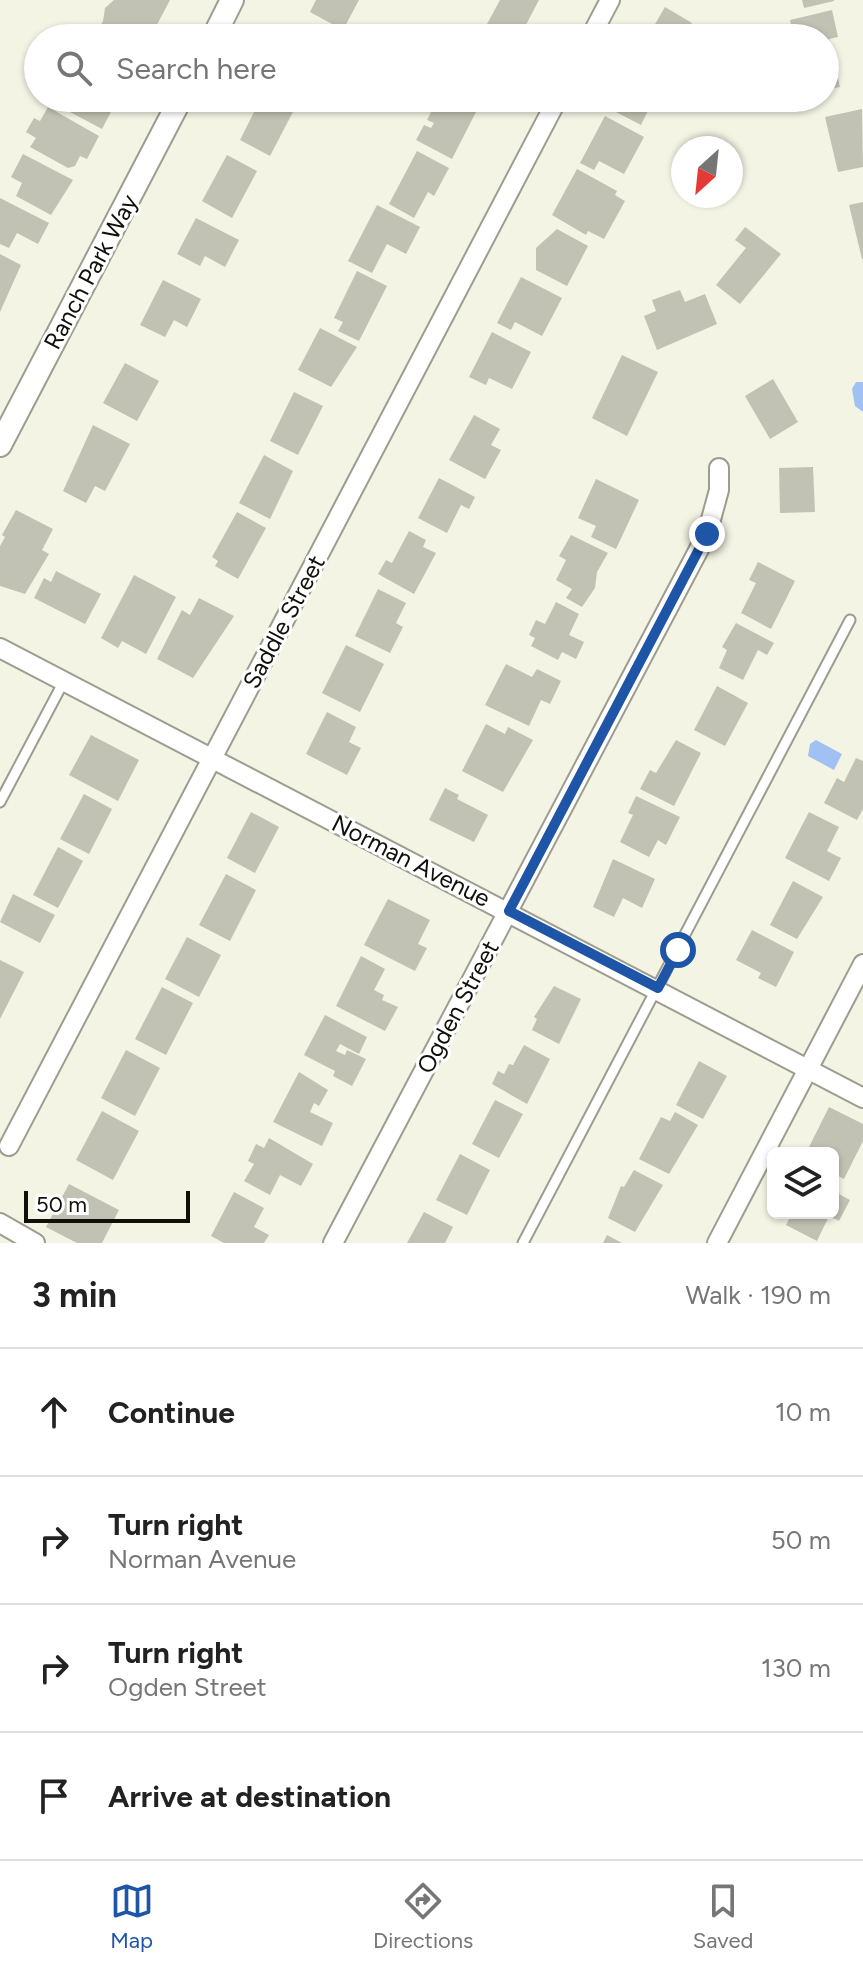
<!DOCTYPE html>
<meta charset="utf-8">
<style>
:root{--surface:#fff;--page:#f2f2f2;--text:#222;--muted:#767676;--line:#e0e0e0;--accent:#1e55a7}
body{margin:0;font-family:Figtree,sans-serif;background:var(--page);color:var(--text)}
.controls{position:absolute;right:24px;bottom:24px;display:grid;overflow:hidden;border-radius:12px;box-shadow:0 2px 6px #0004}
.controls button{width:72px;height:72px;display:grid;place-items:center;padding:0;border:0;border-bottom:2px solid var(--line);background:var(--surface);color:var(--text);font:40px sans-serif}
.compass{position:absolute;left:671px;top:136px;width:72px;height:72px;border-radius:50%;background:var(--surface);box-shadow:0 2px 6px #0004;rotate:207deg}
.scale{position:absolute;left:24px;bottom:20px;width:166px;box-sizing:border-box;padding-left:8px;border:4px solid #10100b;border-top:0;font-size:22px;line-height:28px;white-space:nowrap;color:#10100b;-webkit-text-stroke:6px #fff;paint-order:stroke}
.stop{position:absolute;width:24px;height:24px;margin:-18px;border:6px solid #1e55a7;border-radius:50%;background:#fff}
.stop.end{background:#1e55a7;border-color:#fff;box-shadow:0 2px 8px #0008}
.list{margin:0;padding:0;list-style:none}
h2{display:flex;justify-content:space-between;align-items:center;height:104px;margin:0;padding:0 32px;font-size:34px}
h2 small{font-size:26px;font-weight:400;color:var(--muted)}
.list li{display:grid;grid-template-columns:52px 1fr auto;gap:24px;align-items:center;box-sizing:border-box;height:128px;padding:0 32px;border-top:2px solid var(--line)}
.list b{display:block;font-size:30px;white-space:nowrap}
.list p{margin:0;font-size:26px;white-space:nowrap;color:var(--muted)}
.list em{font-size:26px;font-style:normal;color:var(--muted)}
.icon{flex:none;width:44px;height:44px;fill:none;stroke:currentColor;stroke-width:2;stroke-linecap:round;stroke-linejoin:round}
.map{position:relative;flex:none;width:863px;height:1243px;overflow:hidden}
.search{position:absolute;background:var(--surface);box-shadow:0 2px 6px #0004;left:24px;right:24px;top:24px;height:88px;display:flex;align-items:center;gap:20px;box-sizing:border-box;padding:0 28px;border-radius:44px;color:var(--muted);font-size:30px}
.sheet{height:616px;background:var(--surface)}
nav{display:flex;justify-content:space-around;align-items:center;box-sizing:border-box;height:112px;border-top:2px solid var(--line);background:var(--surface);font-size:22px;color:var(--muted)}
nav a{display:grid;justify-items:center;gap:4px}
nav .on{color:var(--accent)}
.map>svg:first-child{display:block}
</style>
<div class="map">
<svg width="863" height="1243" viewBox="0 0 863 1243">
<rect width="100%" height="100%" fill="#f4f4e5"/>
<!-- water -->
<g fill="#a1c1f3">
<polygon points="856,382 863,382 863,412 855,406 852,389"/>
<polygon points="816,740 842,754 834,770 808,756 810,744"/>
</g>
<!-- building -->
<g fill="#c2c2b4">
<polygon points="114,0 170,0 150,38 94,38 103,21 105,8"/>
<polygon points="316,0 359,0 343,30 310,12"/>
<polygon points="500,0 539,0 519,38 487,24"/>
<polygon points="802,0 834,0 834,1 804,8"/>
<polygon points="665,7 692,23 684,38 647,38"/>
<polygon points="832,10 838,37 829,39 840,87 825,90 825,38 794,38 790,20"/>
<polygon points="295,27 316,38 289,38"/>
<polygon points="56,98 104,98 102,102 113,108 102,129 53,103"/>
<polygon points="261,98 271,98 294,110 270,156 240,140"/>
<polygon points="431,98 453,98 477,110 452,159 416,140 424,125 431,128 434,123 427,120 432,110 427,108"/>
<polygon points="617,98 654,98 641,125 612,110"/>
<polygon points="48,107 99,136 87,159 80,156 75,166 68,168 30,147 36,138 26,132 34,118 40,121"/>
<polygon points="862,109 863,167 838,172 825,117"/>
<polygon points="605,116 644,137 624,174 599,161 594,170 580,163"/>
<polygon points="417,151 449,168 434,196 428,192 414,218 389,204"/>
<polygon points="23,154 73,180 51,215 16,196 22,183 11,177"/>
<polygon points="227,155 257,171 232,218 202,201"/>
<polygon points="577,169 617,191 615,195 625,201 604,239 588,231 586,235 552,215"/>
<polygon points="0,198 49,223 38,244 17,233 9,248 0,244"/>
<polygon points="863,202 863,259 862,259 849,205"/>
<polygon points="377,205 420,227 406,254 387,244 372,273 348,261"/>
<polygon points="196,218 239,240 225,267 205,256 200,266 177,254"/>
<polygon points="745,227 781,254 740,304 716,285 746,248 735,240"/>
<polygon points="557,229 588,246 567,286 536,270 536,248"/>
<polygon points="0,254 21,265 0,312"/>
<polygon points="357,271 387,286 359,341 338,331 343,322 334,318"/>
<polygon points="521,277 562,298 542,336 515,322 511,330 497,323"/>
<polygon points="163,280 201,299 187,327 174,320 165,337 140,325"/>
<polygon points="680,290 685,302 705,294 717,324 657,350 644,316 656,311 652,300"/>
<polygon points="320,328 357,347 331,387 298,370"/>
<polygon points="492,332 531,352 512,389 489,378 486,385 469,377"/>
<polygon points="622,355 658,372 627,436 592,418"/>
<polygon points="125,363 159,381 137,421 103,403"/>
<polygon points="773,379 798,422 770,439 745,396"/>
<polygon points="294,392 323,406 298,455 270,441"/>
<polygon points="474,415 500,429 491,445 501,450 485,479 449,460"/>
<polygon points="93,425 130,444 105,491 95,486 86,503 63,491"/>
<polygon points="264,455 293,471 270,519 239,503"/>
<polygon points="813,467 815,512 780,513 779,468"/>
<polygon points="439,478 475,497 469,509 461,505 447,533 418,518"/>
<polygon points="596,479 639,500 616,549 591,537 596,526 578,518"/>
<polygon points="16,510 53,529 42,550 49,554 25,594 0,586 0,546 5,537 2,535"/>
<polygon points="237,512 266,528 238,579 215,566 218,561 212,557"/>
<polygon points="409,531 426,540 423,547 436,553 414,594 378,574 386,560 392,563"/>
<polygon points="571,535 608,553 597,572 595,588 582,607 566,598 572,589 556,580 566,560 559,556"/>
<polygon points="758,562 795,581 771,629 741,613 756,583 749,580"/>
<polygon points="56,571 101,594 85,624 34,598 44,578 51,582"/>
<polygon points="134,575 176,597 146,654 122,641 118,648 101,638"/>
<polygon points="378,589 406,603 396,623 403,627 390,653 355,636"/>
<polygon points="199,598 234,616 193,678 157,659 182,610 190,615"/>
<polygon points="556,602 579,614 569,635 584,642 576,659 562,652 558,660 531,646 535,638 529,635 536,620 545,624"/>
<polygon points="736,623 774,643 767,655 758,650 743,680 719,668 727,650 722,647"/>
<polygon points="346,645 384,664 360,712 322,693"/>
<polygon points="506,664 532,677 537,669 561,681 550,704 541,700 529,726 485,705"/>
<polygon points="717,686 748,703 725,746 694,730"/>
<polygon points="327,712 356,727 349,742 361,748 347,775 306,754"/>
<polygon points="486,724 505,734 508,727 533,740 503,792 462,771"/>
<polygon points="91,735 139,760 118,801 69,775"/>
<polygon points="676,740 701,753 674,806 640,789 650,770 656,773"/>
<polygon points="856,758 863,761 863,809 857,820 824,803 837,778 844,782"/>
<polygon points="445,788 459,795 457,799 488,815 474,842 429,820"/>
<polygon points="84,794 112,809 89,854 60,839"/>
<polygon points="636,796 680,817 666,845 658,840 649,857 620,842 633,815 628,813"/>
<polygon points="251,812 279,827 255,873 227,858"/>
<polygon points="809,812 839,827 827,851 841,858 829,881 785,858"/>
<polygon points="58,847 83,861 58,908 33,895"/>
<polygon points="613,859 655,879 642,908 623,898 614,917 593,907"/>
<polygon points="226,874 256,890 230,941 199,925"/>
<polygon points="793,881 823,897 797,939 770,925"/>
<polygon points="13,894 55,915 40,943 0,922"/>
<polygon points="388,899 430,920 418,944 427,948 415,971 364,945"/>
<polygon points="752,930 794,952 776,987 758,978 761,973 736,960"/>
<polygon points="187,937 221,955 199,997 165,979"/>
<polygon points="361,956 385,969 374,990 384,995 382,1000 398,1007 385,1031 336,1006"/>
<polygon points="0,960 24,972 0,1019"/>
<polygon points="554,986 581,999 559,1044 532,1030 537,1019 534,1017"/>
<polygon points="162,987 193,1003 166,1055 135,1039"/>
<polygon points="325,1015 367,1037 359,1054 340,1044 336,1051 345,1055 347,1050 366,1059 352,1086 333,1076 335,1071 304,1055"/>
<polygon points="524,1045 550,1059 527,1104 492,1084 498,1071 504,1074 509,1064 513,1065"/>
<polygon points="126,1050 160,1068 135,1116 101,1098"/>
<polygon points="699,1061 727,1076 703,1119 676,1105"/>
<polygon points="299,1072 328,1090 319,1106 314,1103 310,1112 333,1123 322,1146 273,1122"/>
<polygon points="495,1100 523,1114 499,1158 472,1144"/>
<polygon points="829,1107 863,1124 863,1141 844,1179 833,1173 833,1153 806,1153"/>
<polygon points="102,1111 139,1131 113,1180 76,1160"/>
<polygon points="675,1112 698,1125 669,1174 639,1159 661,1117 670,1121"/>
<polygon points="269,1138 313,1164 301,1186 280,1175 270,1195 244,1181 254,1164 248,1161 256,1144 264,1148"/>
<polygon points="460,1154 490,1170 467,1215 436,1200"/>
<polygon points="634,1170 663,1185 635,1232 608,1218 621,1186 624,1187"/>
<polygon points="69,1184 119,1210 102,1243 77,1243 46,1227"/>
<polygon points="833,1191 850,1200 839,1221 829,1216 817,1241 786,1225 792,1213 833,1213"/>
<polygon points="234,1192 264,1208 254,1227 269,1235 264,1243 224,1243 211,1236"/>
<polygon points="424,1212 453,1227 445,1243 407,1243"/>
<polygon points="607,1235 622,1243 603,1243"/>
</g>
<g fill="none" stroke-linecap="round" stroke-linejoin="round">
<defs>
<g id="service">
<polyline points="0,802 64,681"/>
<polyline points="523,1243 850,620"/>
</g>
<g id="minor">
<polyline points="590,38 610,0"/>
<polyline points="0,648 863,1098"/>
<polyline points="9,1146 558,98"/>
<polyline points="0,1223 35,1243"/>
<polyline points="333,1243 707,534 719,490 719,468"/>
<polyline points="717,1243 863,964"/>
</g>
<g id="tertiary">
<polyline points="213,38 232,0"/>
<polyline points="0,445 181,98"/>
</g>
</defs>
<!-- service casing -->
<use href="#service" stroke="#9d9d8f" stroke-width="13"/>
<!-- minor casing -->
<use href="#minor" stroke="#9d9d8f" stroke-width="22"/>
<!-- tertiary casing -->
<use href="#tertiary" stroke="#9d9d8f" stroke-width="26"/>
<!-- service -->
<use href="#service" stroke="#fff" stroke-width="9"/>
<!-- minor -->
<use href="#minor" stroke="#fff" stroke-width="18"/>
<!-- tertiary -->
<use href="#tertiary" stroke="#fff" stroke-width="22"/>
</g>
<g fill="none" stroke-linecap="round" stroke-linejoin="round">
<!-- route -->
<polyline stroke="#1e55a7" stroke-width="10" points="678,950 658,988 509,911 707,534"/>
</g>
<g text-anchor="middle" stroke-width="6" stroke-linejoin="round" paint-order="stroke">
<!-- street labels -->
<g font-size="24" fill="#10100b" stroke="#fff">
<text transform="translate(91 272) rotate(-62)" y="8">Ranch Park Way</text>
<text transform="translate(284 622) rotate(-62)" y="8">Saddle Street</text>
<text transform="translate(411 861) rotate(27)" y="8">Norman Avenue</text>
<text transform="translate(458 1007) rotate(-62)" y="8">Ogden Street</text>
</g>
</g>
</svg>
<div class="controls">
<button><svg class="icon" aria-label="layers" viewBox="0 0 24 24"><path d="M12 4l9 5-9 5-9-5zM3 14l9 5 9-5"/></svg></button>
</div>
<svg class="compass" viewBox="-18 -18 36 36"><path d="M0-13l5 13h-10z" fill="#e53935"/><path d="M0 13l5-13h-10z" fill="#767676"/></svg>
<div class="scale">50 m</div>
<div class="stop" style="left:678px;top:950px"></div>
<div class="stop end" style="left:707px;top:534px"></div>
<div class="search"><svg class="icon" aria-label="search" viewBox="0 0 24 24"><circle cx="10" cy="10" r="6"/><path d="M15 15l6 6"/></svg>Search here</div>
</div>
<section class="sheet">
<h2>3 min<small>Walk · 190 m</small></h2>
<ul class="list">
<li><svg class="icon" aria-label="ahead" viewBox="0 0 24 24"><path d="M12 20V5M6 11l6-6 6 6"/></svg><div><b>Continue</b></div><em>10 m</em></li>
<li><svg class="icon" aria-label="right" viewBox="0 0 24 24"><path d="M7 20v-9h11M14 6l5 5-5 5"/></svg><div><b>Turn right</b><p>Norman Avenue</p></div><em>50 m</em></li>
<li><svg class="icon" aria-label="right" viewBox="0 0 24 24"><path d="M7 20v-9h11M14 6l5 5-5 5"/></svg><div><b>Turn right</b><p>Ogden Street</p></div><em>130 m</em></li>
<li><svg class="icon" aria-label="arrive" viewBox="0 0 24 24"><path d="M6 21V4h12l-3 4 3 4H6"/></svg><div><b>Arrive at destination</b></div></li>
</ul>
</section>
<nav>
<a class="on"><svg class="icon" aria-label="map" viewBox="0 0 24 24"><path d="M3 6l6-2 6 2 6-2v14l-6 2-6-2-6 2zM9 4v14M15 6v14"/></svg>Map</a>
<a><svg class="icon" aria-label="directions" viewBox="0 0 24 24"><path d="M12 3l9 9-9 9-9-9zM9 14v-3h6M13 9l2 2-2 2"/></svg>Directions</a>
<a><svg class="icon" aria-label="saved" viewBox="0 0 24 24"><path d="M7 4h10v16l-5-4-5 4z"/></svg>Saved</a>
</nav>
